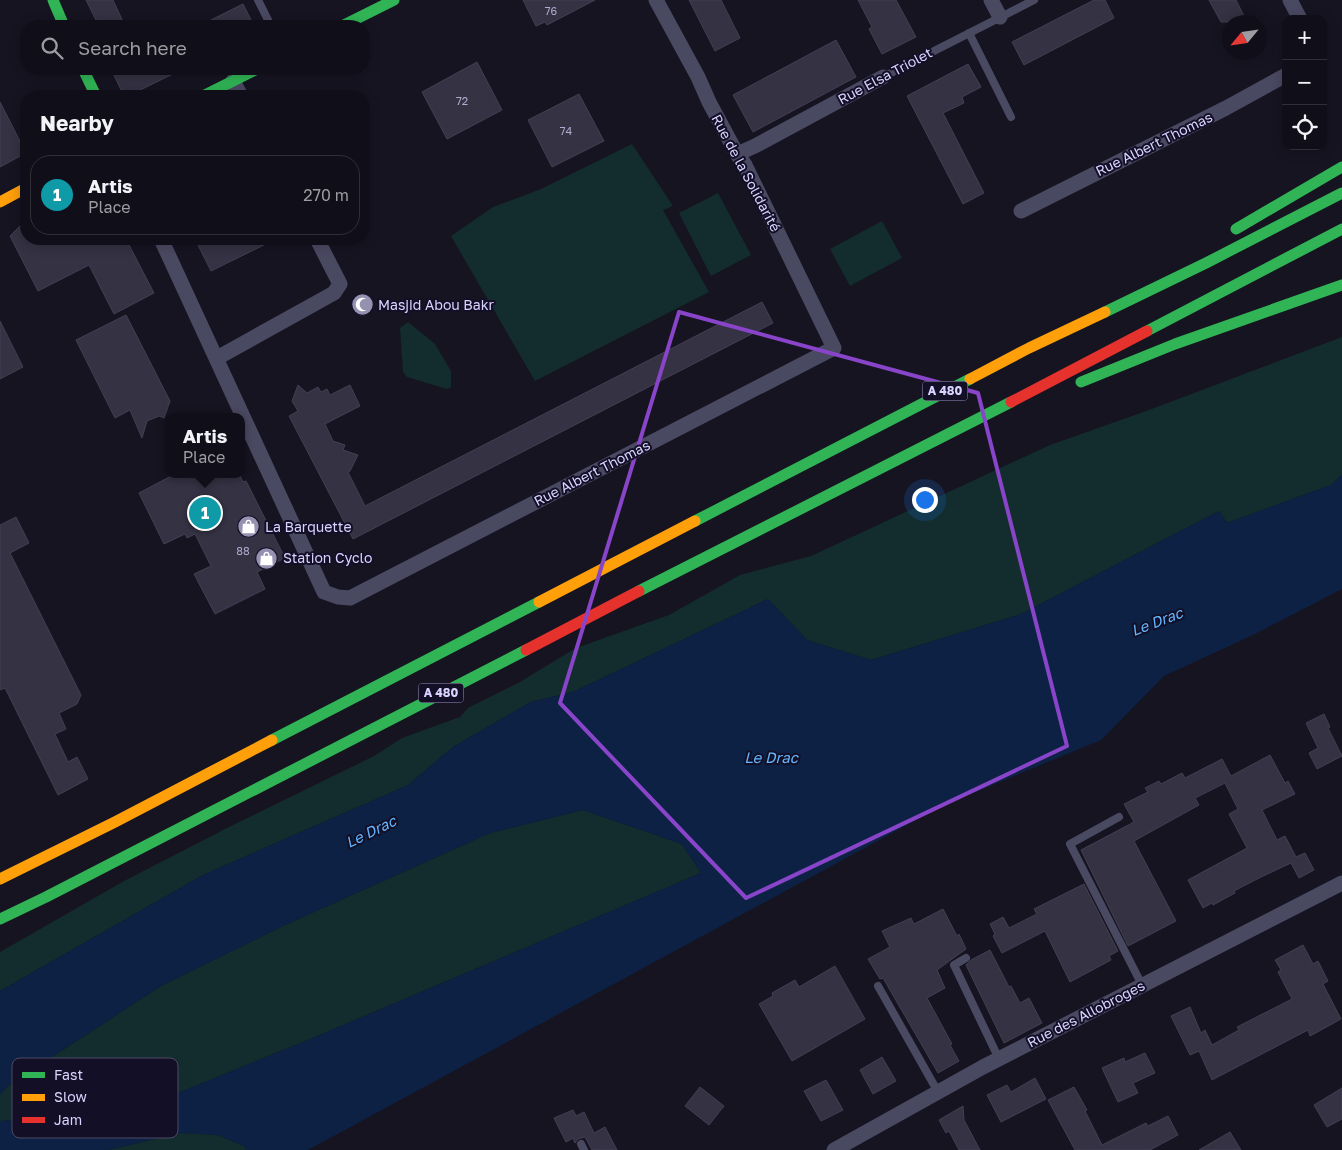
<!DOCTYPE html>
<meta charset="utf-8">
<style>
:root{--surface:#100f19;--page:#1e1d26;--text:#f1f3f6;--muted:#9c9ca2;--line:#302f38;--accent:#8c9099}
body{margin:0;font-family:"Golos Text",sans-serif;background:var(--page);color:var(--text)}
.controls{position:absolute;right:15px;top:15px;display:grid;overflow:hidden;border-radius:10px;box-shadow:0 2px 12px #0003}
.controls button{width:45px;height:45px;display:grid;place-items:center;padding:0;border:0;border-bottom:1px solid var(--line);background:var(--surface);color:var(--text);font:25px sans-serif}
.compass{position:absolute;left:1222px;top:15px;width:45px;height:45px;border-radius:50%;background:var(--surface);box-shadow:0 2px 12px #0003;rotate:241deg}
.you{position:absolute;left:924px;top:499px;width:18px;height:18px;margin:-12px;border:4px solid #fff;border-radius:50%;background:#1a73e8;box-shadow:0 0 0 8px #1a73e833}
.badge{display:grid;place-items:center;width:32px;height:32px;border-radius:50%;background:var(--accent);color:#fff;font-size:16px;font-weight:700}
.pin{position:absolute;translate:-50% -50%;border:2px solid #fff;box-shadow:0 1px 5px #0006}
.popup{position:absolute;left:165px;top:413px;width:80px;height:65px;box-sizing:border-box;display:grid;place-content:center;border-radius:10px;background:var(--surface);filter:drop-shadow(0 1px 4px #0005);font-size:16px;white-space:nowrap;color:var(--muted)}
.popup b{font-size:19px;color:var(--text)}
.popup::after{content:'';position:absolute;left:50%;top:100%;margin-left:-10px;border:10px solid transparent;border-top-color:var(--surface)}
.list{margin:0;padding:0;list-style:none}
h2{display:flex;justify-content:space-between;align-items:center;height:65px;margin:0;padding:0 20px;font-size:21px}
h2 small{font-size:16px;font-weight:400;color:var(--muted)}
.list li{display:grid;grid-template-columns:32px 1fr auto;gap:15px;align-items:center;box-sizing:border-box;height:80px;margin:0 10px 10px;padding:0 10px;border:1px solid var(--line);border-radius:20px}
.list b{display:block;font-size:19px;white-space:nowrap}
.list p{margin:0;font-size:16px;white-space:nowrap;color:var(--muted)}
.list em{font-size:16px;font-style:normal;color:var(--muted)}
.icon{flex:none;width:28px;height:28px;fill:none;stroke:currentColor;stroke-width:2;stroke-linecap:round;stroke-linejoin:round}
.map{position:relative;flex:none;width:1342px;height:1150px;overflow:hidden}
.search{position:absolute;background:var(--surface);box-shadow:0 2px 12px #0003;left:20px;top:20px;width:350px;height:55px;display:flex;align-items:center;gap:12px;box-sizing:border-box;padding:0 18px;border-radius:20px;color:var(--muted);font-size:19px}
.panel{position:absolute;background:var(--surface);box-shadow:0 2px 12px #0003;left:20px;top:90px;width:350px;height:155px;border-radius:20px}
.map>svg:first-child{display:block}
</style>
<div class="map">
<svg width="1342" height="1150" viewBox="0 0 1342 1150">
<rect width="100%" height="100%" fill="#161421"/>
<!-- green -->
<g fill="#132c2d">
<polygon points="632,144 673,206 663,210 709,292 535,381 451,236 493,207 541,189"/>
<polygon points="718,193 751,255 711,276 679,213"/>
<polygon points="882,221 902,258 850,286 830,249"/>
<polygon points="408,322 435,344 451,371 451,387 447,389 407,377 403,372 400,328"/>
<polygon points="1342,337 1342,474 1331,485 1227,523 1219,511 1021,614 871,660 807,640 768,599 573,692 531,702 453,747 408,785 203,875 0,991 0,952 124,881 227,828 374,756 402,738 460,717 468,708 518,683 576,648 669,615 740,575 811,556 1050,445 1149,410"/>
<polygon points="583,810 682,844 701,873 308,1040 129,1113 0,1121 0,1095 9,1085 161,986 283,926 490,833"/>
<polygon points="181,1133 218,1135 246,1147 245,1150 108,1150"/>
</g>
<!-- water -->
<polygon fill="#0d2144" points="1342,474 1342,589 1253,635 1164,676 1101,740 942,806 308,1150 245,1150 246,1147 218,1135 181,1133 108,1150 0,1150 0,1121 129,1113 308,1040 701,873 682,844 583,810 490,833 283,926 161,986 9,1085 0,1095 0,991 203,875 408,785 453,747 531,702 573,692 768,599 807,640 871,660 1021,614 1219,511 1227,523 1331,485"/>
<!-- building -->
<g fill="#343243" stroke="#433f54">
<polygon points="86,0 113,0 125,26 99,26"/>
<polygon points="523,0 595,0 547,25 545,22 536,26"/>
<polygon points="689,0 721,0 740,38 715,51"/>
<polygon points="858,0 896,0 916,37 882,54 869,29 872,27"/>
<polygon points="1094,0 1105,0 1114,18 1024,65 1012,42"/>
<polygon points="1209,0 1236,0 1247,22 1221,22"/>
<polygon points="243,4 254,26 199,26"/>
<polygon points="836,40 856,77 753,132 733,95"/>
<polygon points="477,62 502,110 447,139 422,92"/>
<polygon points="968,64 981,87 962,97 964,103 943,113 984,193 963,204 907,96"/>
<polygon points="111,69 183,69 128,96 124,96"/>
<polygon points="579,94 604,141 552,167 528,120"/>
<polygon points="0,102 26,153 0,167"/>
<polygon points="26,220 26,239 64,239 68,245 81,239 126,239 154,293 114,314 89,265 38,291 10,236"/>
<polygon points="195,239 276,239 211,271"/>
<polygon points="762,302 773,323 353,539 289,416 298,411 292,401 298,385 307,393 318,387 321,392 327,389 330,395 350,385 360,406 325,424 333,441 345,445 343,450 358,455 350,471 348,472 365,506"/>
<polygon points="126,315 170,401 164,418 159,416 147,421 142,438 130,410 115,418 76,340"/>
<polygon points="0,321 23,367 0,379"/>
<polygon points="175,474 239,474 243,482 246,481 285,558 257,572 265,589 215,614 194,574 211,566 195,534 187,538 185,534 164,544 139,493"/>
<polygon points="16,517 29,543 10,553 81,695 77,704 59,713 66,729 55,734 68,762 77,757 88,779 58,795 5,688 0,690 0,525"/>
<polygon points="1324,714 1330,727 1328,728 1342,756 1317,769 1309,753 1318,748 1306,723"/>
<polygon points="1270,755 1285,783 1288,781 1295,794 1262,810 1277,840 1285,836 1296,857 1305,853 1314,870 1299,878 1291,863 1259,878 1234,891 1235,893 1213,905 1212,903 1203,908 1188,880 1247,848 1229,814 1238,809 1225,783 1195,798 1199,805 1134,841 1176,921 1128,946 1081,850 1134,822 1124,804 1148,792 1145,788 1159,781 1161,784 1182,773 1185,778 1222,759 1231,776"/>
<polygon points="1084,884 1118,951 1109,956 1111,960 1070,982 1045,931 1002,953 993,936 995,934 990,924 1003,917 1009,928 1037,914 1034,909"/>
<polygon points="943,909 957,936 959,934 966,949 937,970 945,988 927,998 952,1044 950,1045 959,1061 938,1073 883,978 880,979 868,959 890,947 882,931 911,918 914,924"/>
<polygon points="1303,945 1313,964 1318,961 1328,981 1323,984 1341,1019 1310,1036 1308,1030 1212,1080 1199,1051 1190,1055 1171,1016 1190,1007 1201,1033 1205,1030 1212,1045 1239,1030 1237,1027 1292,999 1278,972 1281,970 1275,960"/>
<polygon points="990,950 1009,987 1011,986 1020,1003 1029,998 1042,1023 1004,1043 966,965 971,960"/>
<polygon points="835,966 865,1019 792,1061 759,1004 773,996 772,993 795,980 799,987"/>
<polygon points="1145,1053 1155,1073 1133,1083 1138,1093 1118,1102 1102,1068 1124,1058 1125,1062"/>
<polygon points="882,1057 896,1081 873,1094 860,1070"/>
<polygon points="1035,1078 1046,1099 1001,1122 987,1095 1007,1085 1011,1092"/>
<polygon points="826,1080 843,1110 821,1121 804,1091"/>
<polygon points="700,1087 724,1106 709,1125 685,1106"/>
<polygon points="1074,1087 1087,1110 1085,1111 1102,1145 1146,1123 1148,1126 1168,1116 1178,1135 1150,1150 1075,1150 1048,1100"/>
<polygon points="1342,1088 1342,1119 1327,1127 1314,1105"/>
<polygon points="963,1106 964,1120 980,1150 959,1150 949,1131 946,1133 939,1120"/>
<polygon points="573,1110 576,1116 584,1112 594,1133 605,1127 617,1150 592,1150 585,1137 578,1139 575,1143 573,1138 566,1142 554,1118"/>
<polygon points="1230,1132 1241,1150 1199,1150"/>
</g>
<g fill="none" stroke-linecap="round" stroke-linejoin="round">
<!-- lane -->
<g stroke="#4a4962" stroke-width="8">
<polyline points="258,0 271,26"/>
<polyline points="969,33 1011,117"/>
<polyline points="883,77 1034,0"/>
<polyline points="1119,817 1070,844 1142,985"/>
<polyline points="966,958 954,965 999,1059"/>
<polyline points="878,986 938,1092"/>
<polyline points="581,1144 584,1150"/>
</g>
<!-- street -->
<g stroke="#4a4962" stroke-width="15">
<polyline points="991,0 1000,17"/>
<polyline points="1290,0 1300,19"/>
<polyline points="233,81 241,96"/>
<polyline points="737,154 755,146 883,77"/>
<polyline points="1021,211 1226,108 1286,75"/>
<polyline points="161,239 324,592 338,597 350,598 834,348 745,165 737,154 709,102 698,77 656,0"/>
<polyline points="217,358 334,293 340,284 317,239"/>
<polyline points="834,1150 983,1067 1342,883"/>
</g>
<!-- fast -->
<g stroke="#30b455" stroke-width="11">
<polyline points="53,0 64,26"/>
<polyline points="342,26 394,0"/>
<polyline points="83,69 96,96"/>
<polyline points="203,96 257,69"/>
<polyline points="1236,229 1342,167"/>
<polyline points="1105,312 1206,263 1342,193"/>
<polyline points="1147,331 1342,229"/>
<polyline points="1081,382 1175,344 1342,285"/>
<polyline points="695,521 970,379"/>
<polyline points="639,591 1011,402"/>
<polyline points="272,740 539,602"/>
<polyline points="0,919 46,897 526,650"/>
</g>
<!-- slow -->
<g stroke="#ff9f0a" stroke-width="11">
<polyline points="0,202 26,188"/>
<polyline points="970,379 1029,348 1105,312"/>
<polyline points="539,602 695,521"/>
<polyline points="0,879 115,822 272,740"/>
</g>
<!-- jam -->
<g stroke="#e5322d" stroke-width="11">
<polyline points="1011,402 1147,331"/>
<polyline points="526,650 639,591"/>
</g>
</g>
<!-- marked area -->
<path fill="none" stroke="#8945c9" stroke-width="4" stroke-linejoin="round" d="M679,312L978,393L1067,746L746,898L560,703Z"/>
<!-- icons -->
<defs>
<symbol id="mosque-disc" viewBox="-11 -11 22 22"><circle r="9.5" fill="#9591b1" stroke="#130f26"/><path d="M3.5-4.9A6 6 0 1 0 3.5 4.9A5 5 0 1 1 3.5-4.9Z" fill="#fff"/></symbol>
<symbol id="shop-disc" viewBox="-11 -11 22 22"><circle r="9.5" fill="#9591b1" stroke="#130f26"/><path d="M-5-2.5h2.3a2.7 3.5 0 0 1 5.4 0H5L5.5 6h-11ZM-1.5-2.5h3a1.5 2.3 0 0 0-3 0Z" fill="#fff"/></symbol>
</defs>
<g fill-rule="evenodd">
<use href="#mosque-disc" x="350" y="292" width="25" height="25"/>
<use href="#shop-disc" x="236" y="514" width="25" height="25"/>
<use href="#shop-disc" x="254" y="546" width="25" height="25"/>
</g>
<g text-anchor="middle" stroke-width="4" stroke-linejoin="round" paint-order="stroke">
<!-- number labels -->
<g font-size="11" fill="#b0acd0">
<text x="551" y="15">76</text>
<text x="462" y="105">72</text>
<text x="566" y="135">74</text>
<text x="243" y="555">88</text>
</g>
<!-- shield labels -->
<g fill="#130f26" stroke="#9e99be" stroke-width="1">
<rect x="922.5" y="381.5" width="45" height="19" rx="4"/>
<rect x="418.5" y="683.5" width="45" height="19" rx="4"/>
</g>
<g font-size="12" font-weight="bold" fill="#d9d4ff">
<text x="945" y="395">A 480</text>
<text x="441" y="697">A 480</text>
</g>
<!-- street labels -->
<g font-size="14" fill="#d9d4ff" stroke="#130f26">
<text transform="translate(885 76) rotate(-28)" y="5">Rue Elsa Triolet</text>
<text transform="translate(1154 144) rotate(-26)" y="5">Rue Albert Thomas</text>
<text transform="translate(746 173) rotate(62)" y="5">Rue de la Solidarité</text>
<text transform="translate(592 473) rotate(-27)" y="5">Rue Albert Thomas</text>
<text transform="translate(1086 1014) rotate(-27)" y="5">Rue des Allobroges</text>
</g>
<!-- poi labels -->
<g font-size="14" fill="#d9d4ff" stroke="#130f26" text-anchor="start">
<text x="378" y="310">Masjid Abou Bakr</text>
<text x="265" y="532">La Barquette</text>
<text x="283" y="563">Station Cyclo</text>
</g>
<!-- water labels -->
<g font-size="15" font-style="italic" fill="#62b6ff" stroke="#130f26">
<text transform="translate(1157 622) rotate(-21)" y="5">Le Drac</text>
<text x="771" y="763">Le Drac</text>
<text transform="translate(371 832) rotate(-26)" y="5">Le Drac</text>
</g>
</g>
<!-- legend -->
<rect x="12" y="1058" width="166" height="80" rx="8" fill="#130f26" stroke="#4e4a67" stroke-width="1"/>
<rect x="22" y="1072" width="23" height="6" fill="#30b455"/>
<rect x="22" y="1094" width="23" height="7" fill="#ff9f0a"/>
<rect x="22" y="1117" width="23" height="6" fill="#e5322d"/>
<g font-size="14" fill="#d9d4ff">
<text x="54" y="1080">Fast</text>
<text x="54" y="1102">Slow</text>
<text x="54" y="1125">Jam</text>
</g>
</svg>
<div class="controls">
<button>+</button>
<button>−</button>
<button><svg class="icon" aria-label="locate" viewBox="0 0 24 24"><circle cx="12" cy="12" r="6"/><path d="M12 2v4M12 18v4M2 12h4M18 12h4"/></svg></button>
</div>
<svg class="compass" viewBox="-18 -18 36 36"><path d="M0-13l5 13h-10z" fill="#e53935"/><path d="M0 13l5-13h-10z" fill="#9c9ca2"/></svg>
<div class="you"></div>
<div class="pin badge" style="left:205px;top:513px;background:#0f9aa8">1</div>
<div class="popup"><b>Artis</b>Place</div>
<div class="search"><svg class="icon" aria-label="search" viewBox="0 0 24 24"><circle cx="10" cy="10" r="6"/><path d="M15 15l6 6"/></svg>Search here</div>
<section class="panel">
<h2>Nearby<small></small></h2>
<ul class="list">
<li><span class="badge" style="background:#0f9aa8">1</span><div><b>Artis</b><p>Place</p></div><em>270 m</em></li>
</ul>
</section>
</div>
